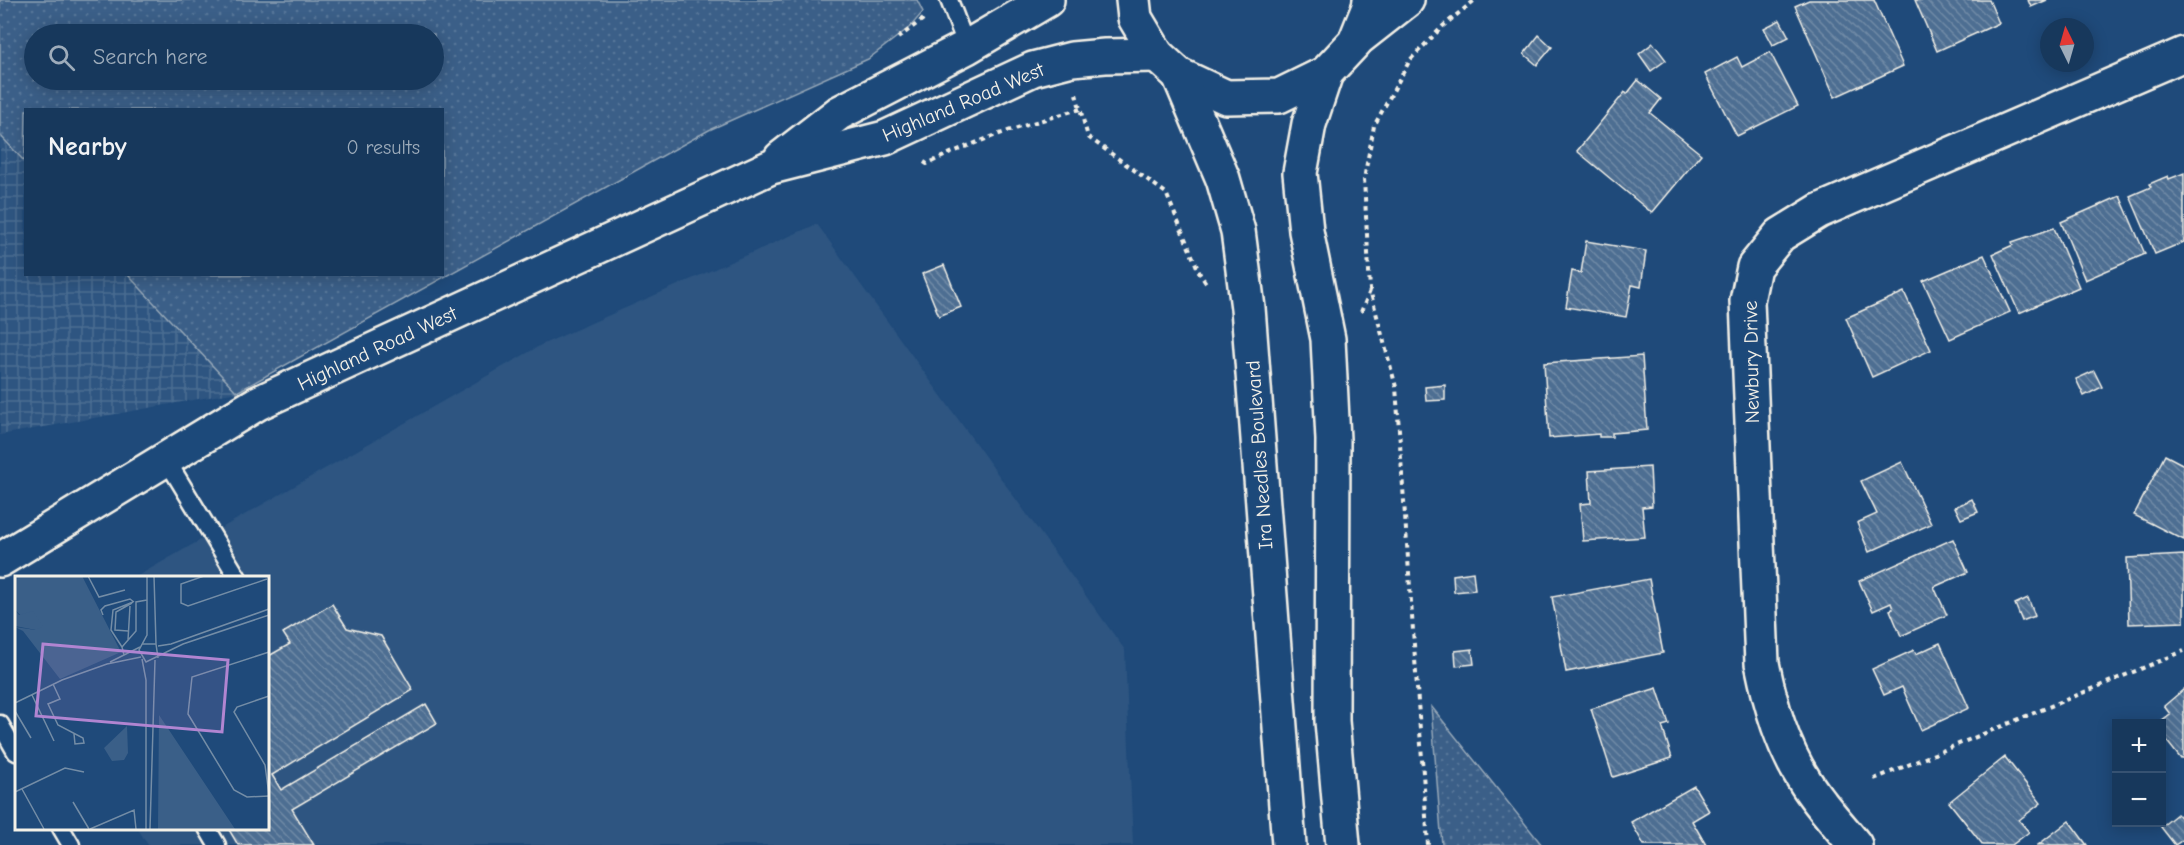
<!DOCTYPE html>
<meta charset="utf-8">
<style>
:root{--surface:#17385c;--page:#203f62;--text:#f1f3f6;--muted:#9eacbb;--line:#365272}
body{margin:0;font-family:"Comic Neue",sans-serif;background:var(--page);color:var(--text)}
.controls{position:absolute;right:18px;bottom:18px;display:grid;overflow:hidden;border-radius:0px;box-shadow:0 3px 15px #0003}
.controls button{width:54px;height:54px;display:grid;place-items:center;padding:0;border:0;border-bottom:2px solid var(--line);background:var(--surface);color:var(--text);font:30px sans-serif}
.compass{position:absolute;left:2040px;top:18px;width:54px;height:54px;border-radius:50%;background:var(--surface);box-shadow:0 3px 15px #0003;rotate:355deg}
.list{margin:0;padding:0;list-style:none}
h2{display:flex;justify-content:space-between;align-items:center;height:78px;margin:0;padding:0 24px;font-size:26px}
h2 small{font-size:20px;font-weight:400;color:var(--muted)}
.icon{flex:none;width:33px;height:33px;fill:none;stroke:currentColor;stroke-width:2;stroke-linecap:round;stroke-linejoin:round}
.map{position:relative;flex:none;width:2184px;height:845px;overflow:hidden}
.search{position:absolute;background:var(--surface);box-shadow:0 3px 15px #0003;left:24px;top:24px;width:420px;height:66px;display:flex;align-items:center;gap:15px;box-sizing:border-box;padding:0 21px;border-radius:33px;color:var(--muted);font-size:22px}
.panel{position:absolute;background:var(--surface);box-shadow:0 3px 15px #0003;left:24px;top:108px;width:420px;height:168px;border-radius:0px}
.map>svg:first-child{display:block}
</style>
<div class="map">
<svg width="2184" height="845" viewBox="0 0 2184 845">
<defs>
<pattern id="industrial-grid" width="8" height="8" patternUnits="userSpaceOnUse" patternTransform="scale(1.5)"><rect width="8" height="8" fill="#2d5581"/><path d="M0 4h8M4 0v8" fill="none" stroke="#4c6e93"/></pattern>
<pattern id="grass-dots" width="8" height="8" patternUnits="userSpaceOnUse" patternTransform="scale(1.5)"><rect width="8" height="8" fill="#3a5f88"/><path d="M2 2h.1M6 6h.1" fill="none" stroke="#577699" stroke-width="1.8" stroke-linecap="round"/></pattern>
<pattern id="building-back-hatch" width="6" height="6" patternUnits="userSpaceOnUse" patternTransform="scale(1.5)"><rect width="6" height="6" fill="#4d6e92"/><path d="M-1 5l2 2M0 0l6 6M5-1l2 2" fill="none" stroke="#708aa6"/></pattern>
</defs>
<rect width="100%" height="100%" fill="#1f4a7a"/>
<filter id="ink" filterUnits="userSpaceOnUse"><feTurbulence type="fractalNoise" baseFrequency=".0167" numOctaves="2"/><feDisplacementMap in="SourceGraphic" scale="12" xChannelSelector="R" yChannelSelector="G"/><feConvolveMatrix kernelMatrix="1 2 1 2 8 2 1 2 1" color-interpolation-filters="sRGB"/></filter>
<g filter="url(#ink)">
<!-- built -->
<polygon fill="#2d5581" points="817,224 1125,650 1133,845 148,845 138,829 267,828 267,578 134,578 541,345"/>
<!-- industrial -->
<polygon fill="url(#industrial-grid)" points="0,135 25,162 26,274 128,275 237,392 0,435"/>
<!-- grass -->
<g fill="url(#grass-dots)" stroke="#97a8b8" stroke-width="1.5" fill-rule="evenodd">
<path d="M0,0H917L923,12L910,27L868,59L709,130L237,392L128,275L442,274V110H26L25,162L0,135ZM34,34H434V80H34Z"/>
<polygon points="1431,706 1542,845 1442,845"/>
</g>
<!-- building -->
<g fill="url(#building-back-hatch)" stroke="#f4f1e8" stroke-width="1.5">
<polygon points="1809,0 1874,0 1903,66 1835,97 1795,6"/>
<polygon points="1915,0 1989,0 1999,23 1937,51"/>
<polygon points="2028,0 2047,0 2031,7"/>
<polygon points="1780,20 1789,37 1773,45 1764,28"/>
<polygon points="1539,35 1552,47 1537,65 1524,54"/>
<polygon points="1653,43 1666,60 1651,71 1639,54"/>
<polygon points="1770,52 1798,106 1737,136 1705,74 1737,57 1742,67"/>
<polygon points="1638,80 1661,99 1650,113 1701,154 1652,213 1577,151 1625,92 1627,94"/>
<polygon points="2184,173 2184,242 2155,254 2130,196 2151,187 2149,184 2168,176 2169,179"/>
<polygon points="2120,196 2145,254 2085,280 2061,222"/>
<polygon points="2054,228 2079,287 2019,313 1993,254 2013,245 2012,242"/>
<polygon points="1586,241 1646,251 1641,287 1632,285 1626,317 1566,307 1572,271 1581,273"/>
<polygon points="1984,255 2010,312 1950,339 1923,281"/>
<polygon points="944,265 961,307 939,316 922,274"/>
<polygon points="1904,292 1931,350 1872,377 1846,318"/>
<polygon points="1642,356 1647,430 1612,433 1612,437 1599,437 1599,434 1549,438 1544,363"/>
<polygon points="2094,371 2102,387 2084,396 2076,379"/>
<polygon points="1445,385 1445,400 1426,401 1425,387"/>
<polygon points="2165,455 2184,465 2184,540 2134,515"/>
<polygon points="1902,462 1931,524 1869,552 1857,523 1877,514 1861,481"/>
<polygon points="1650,467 1652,506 1642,507 1645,537 1583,541 1580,504 1591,503 1589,471"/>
<polygon points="1972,499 1978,512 1961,519 1955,507"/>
<polygon points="1953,539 1968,572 1934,587 1947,615 1901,636 1890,610 1893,609 1891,603 1873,611 1859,581"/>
<polygon points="2184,555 2184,622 2129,624 2127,558"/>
<polygon points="1473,572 1475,590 1454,592 1453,575"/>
<polygon points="1649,579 1663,653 1566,672 1552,597"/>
<polygon points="2028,598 2035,616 2022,621 2015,604"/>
<polygon points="332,604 347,628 381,636 413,690 272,775 281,790 426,704 437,723 292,809 314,845 238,845 228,828 267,828 267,657 290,644 283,633"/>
<polygon points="1940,643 1969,708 1921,730 1902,687 1884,695 1872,669 1914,650 1916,654"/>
<polygon points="1472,649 1474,664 1456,666 1455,651"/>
<polygon points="1657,688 1669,724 1662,726 1672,758 1613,777 1591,709"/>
<polygon points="2184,689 2184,757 2181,759 2162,735 2162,724 2157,724 2170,714 2164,706"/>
<polygon points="2005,757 2041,803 2019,820 2029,832 2012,845 1983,845 1949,802"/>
<polygon points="1694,786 1709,811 1692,821 1706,845 1644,845 1631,822"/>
<polygon points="2177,814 2184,822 2184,839 2175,845 2161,827"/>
<polygon points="2069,821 2087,845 2038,845"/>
</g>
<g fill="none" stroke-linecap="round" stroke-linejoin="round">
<defs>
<g id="lane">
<polyline points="949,0 967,47"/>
<polyline points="166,459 238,578"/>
<polyline points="0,724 16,752"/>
<polyline points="61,828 71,845"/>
<polyline points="207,828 217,845"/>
</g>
<path id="street" d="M1855,845C1839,825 1820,805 1806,783C1782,746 1771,707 1762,663L1747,301L1754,267L1780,235L1819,211L2184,54"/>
<g id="secondary">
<polyline points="1133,0 1135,18 1157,55 1179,75 1226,97 1279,96 1326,73 1355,42 1369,7 1370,0"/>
<polyline points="1356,40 1407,0"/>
<polyline points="1326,73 1309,124 1300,173 1306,231 1328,339 1333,440 1332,721 1343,845"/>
<polyline points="1179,75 1223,179 1238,231 1248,308 1289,845"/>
<polyline points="781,158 839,113 967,47 1047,0"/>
<polyline points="0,560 258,403 771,167 885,138 1033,69 1072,59 1105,56 1157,55"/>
</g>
</defs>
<!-- lane casing -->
<use href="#lane" stroke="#f4f1e8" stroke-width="21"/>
<!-- street casing -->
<use href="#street" stroke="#f4f1e8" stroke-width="38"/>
<!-- secondary casing -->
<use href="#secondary" stroke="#f4f1e8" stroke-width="38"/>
<!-- path -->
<g stroke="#f4f1e8" stroke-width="4" stroke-dasharray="4.5 4.5" stroke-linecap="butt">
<polyline points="898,38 926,17"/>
<polyline points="1076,94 1088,137 1166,193 1200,274 1206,283"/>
<path d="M924,162L927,164C976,140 1027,124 1080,109"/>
<polyline points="1361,312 1370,291"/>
<polyline points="1874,779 2184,651"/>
<polyline points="1428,845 1396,387 1370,290 1364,179 1374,126 1410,60 1443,26 1475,0"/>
</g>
<!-- lane -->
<use href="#lane" stroke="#1f4a7a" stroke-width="16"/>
<!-- street -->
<use href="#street" stroke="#1f4a7a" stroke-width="33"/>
<!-- secondary -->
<use href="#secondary" stroke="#1f4a7a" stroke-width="33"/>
</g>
</g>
<g text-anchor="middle" stroke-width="5" stroke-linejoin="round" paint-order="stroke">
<!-- street labels -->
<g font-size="20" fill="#f4f1e8" stroke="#1f4a7a">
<text transform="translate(963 102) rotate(-23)" y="7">Highland Road West</text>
<text transform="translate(377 348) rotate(-25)" y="7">Highland Road West</text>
<text transform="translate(1751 362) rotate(-91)" y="7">Newbury Drive</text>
<text transform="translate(1259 455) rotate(-94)" y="7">Ira Needles Boulevard</text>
</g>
</g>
<!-- overview -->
<g transform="translate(15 576)">
<rect width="254" height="254" fill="#1f4a7a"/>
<path d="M0,0H67L106,76L45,103L8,55L0,51L21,54L0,34ZM144,139L220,253H143Z" fill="#3a5f88"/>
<path d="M0,34L4,39L18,35L28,50L21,54L0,50ZM112,150L113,177L109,184L97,185L89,172Z" fill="#3a5f88"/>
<path fill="none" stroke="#748da6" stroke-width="1.5" d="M73,0L84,21L110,14M132,0V59L124,74L131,86L168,68L254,39M139,0L141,68M189,0L166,8V27L173,30L252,3M88,39L86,34L90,30L115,23L119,26M113,55L100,54L101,36L117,27M113,64L115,30M127,68H141L143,82M143,70L156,68L254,33M107,71L96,54L98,34L118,26M254,76L177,101L173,138L219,214L232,221L254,220M109,79L107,71L121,55V26L132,24M127,83L131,104V253M95,86L125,71M38,108L45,123L33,128L43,149L68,162L69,167L60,168L59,158M17,119L39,165M254,120L222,131L219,136L250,189L254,219M0,127L47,104L92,88L126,81M0,135L16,162M7,213L29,253M0,216L50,192L69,196M58,226L74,253M75,253L119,234L121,253M135,253L140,84"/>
<path fill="#b185d1" fill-opacity="0.15" stroke="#b185d1" stroke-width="3" d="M28,68L213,84L207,156L21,140Z"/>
<rect width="254" height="254" fill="none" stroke="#f4f1e8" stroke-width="3"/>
</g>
</svg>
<div class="controls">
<button>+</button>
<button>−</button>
</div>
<svg class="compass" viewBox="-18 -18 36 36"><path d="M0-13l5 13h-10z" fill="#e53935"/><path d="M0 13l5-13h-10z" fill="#9eacbb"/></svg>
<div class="search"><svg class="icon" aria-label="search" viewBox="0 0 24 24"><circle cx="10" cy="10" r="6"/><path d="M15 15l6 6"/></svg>Search here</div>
<section class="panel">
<h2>Nearby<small>0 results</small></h2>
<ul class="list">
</ul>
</section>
</div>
